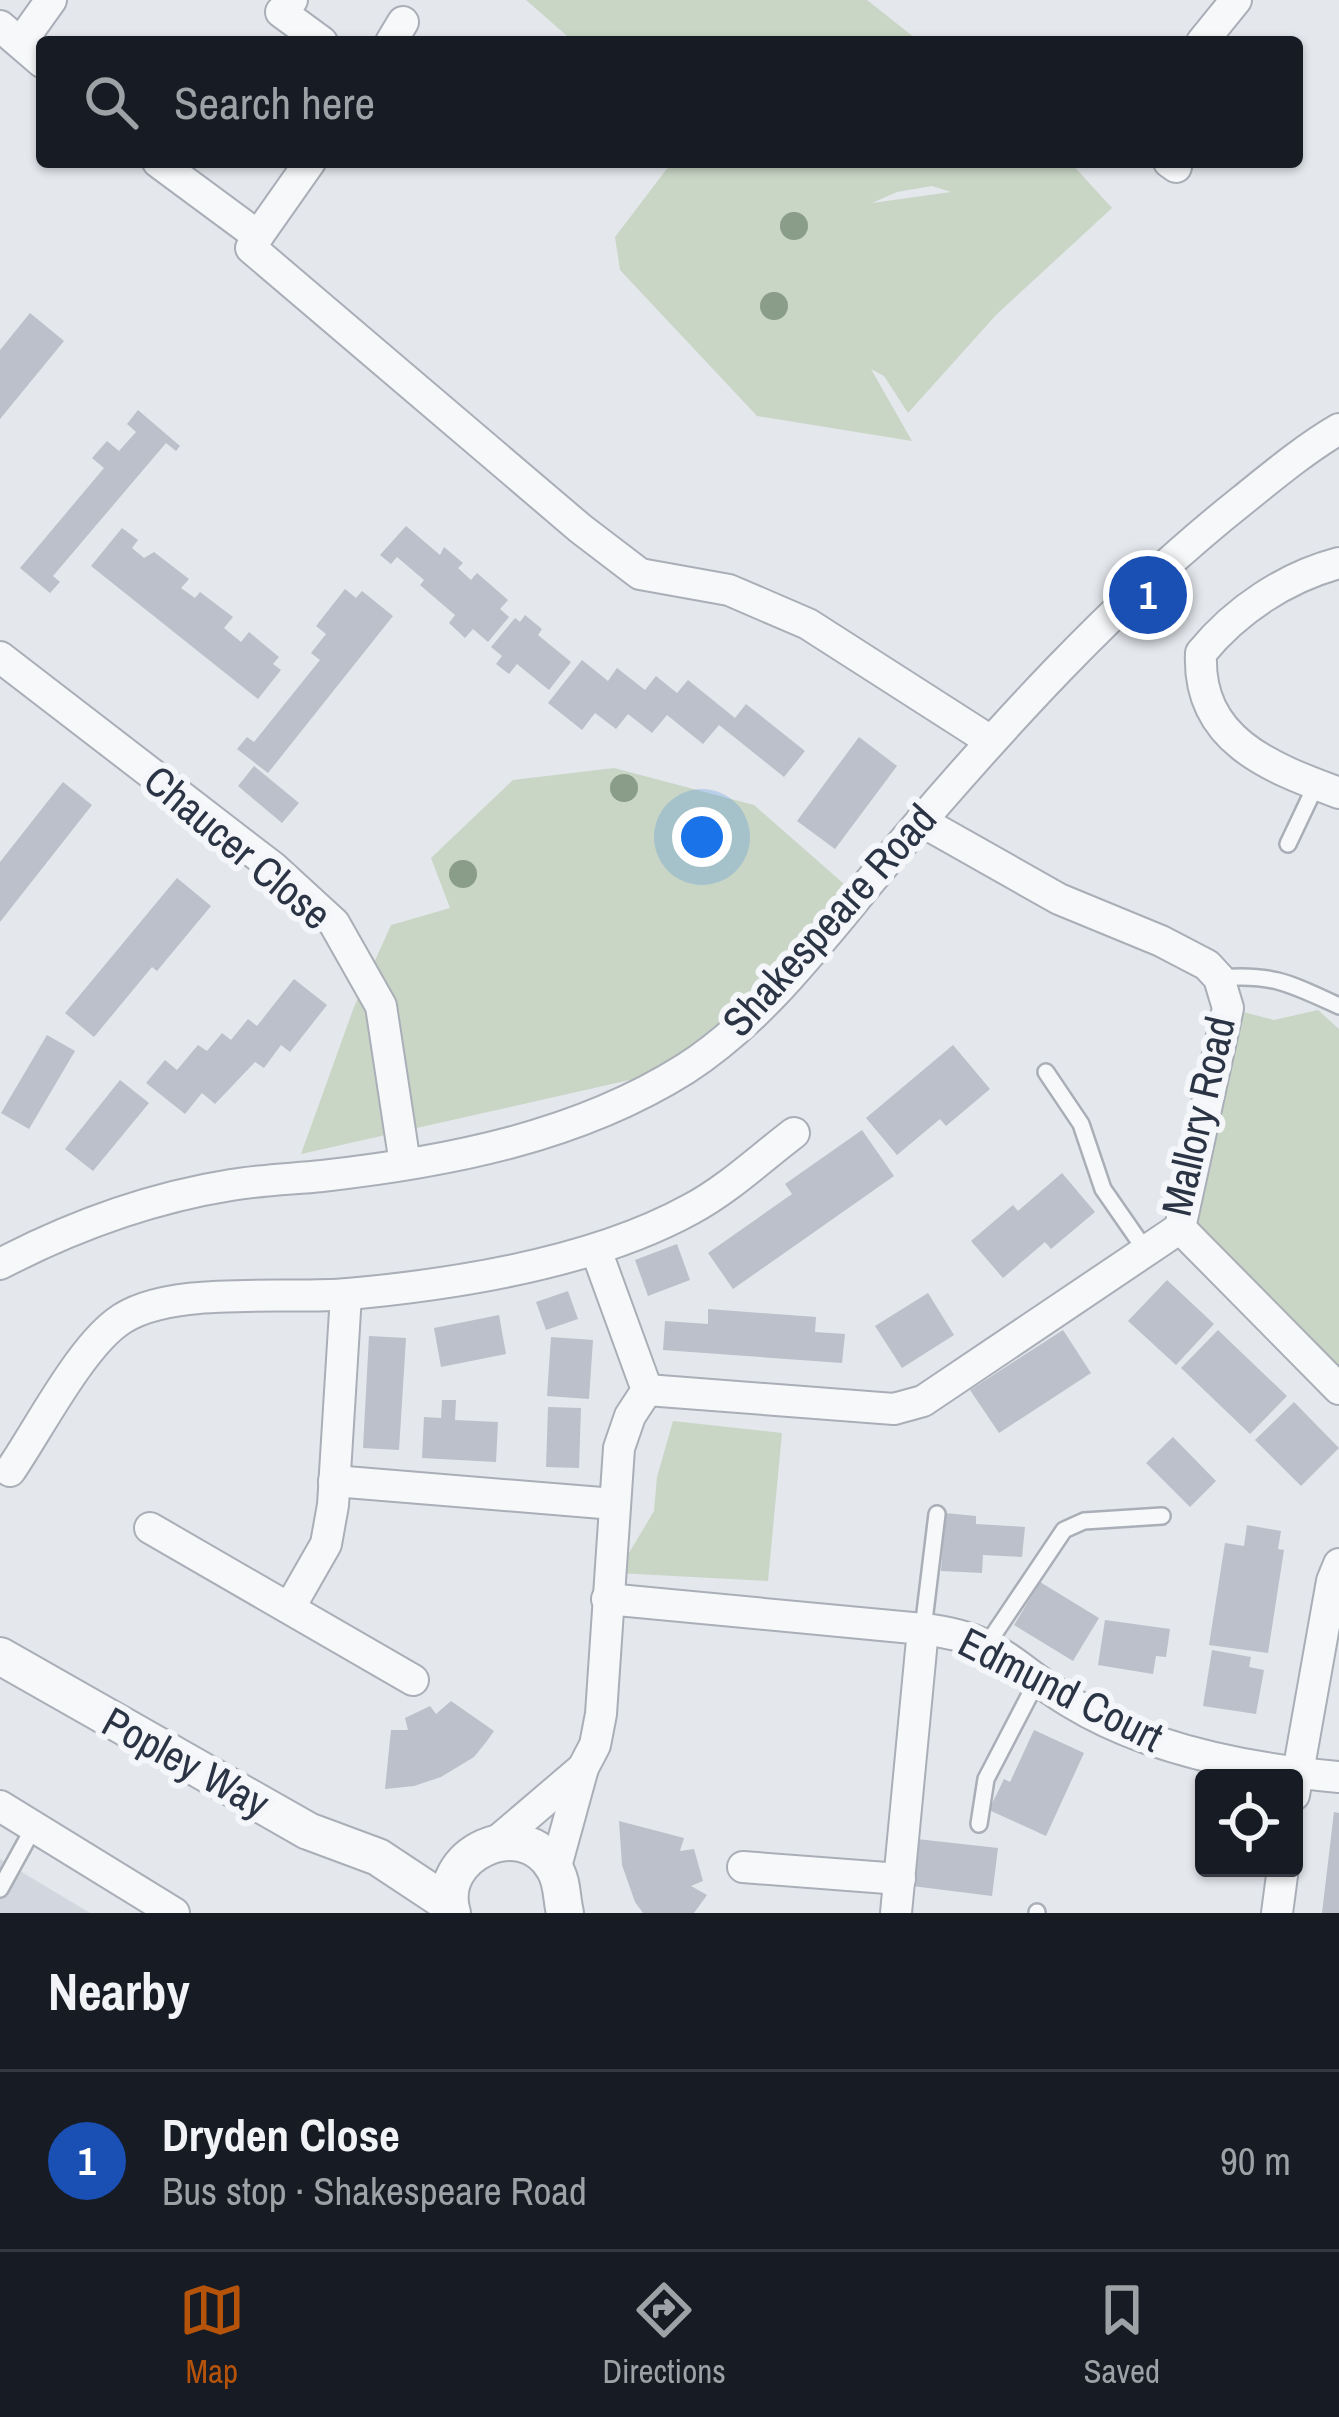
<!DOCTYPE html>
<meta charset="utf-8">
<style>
:root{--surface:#171b24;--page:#242831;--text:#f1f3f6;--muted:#9ea1a6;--line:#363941;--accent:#b45309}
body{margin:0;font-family:"Archivo Narrow",sans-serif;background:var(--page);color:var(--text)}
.controls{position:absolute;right:36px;bottom:36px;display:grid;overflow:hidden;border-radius:12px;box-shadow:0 3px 9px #0004}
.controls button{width:108px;height:108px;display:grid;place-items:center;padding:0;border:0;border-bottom:3px solid var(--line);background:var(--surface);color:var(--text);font:60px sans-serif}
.you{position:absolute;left:702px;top:837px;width:42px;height:42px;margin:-30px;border:9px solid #fff;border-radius:50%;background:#1a73e8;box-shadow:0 0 0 18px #1a73e833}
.badge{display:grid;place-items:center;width:78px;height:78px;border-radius:50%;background:var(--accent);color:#fff;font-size:39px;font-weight:700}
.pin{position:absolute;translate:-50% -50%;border:6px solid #fff;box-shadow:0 3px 12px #0006}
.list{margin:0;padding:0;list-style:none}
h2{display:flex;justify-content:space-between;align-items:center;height:156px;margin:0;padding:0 48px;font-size:51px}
h2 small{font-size:39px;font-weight:400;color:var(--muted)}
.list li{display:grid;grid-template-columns:78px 1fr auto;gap:36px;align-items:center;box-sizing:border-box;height:180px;padding:0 48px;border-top:3px solid var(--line)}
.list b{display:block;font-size:45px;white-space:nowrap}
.list p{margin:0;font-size:39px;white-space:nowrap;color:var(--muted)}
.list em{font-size:39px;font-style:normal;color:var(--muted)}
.icon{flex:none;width:66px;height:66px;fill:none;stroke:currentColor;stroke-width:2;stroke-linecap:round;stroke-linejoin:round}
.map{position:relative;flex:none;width:1339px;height:1913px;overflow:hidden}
.search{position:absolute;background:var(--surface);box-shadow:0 3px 9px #0004;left:36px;right:36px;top:36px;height:132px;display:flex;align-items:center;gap:30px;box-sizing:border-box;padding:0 42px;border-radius:12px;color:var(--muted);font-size:45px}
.sheet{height:336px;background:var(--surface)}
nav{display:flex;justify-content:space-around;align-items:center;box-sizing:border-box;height:168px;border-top:3px solid var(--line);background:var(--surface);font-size:33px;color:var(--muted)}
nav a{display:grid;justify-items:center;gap:6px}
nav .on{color:var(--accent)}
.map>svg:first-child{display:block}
</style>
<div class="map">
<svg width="1339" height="1913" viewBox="0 0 1339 1913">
<rect width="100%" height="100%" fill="#e4e7ec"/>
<!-- built -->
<polygon fill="#d2d6de" points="0,1859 90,1913 0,1913"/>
<!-- green -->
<g fill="#c9d6c5" fill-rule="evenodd">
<polygon points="526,0 867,0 920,42 574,42"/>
<path d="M672,162H1070L1112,208L996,315L908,413L884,376L871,369L912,441L757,416L620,270L615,237ZM932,186L951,192L872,203L897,192Z"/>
<polygon points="614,768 754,805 852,891 778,986 700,1042 634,1079 301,1154 354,1007 391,925 450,908 431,858 513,780"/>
<polygon points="1228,1008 1274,1020 1318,1010 1339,1029 1339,1369 1327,1353 1180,1228"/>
<polygon points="673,1421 782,1433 768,1581 617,1573 654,1511 657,1477"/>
</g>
<!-- building -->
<g fill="#bbc0ca">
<polygon points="30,313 64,341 0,419 0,350"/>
<polygon points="138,410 180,446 176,451 166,443 53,576 60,582 50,593 20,568 104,468 92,458 107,441 119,451 136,432 127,424"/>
<polygon points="406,526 440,555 444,547 463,563 458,568 471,580 477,573 508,600 500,609 509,617 488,642 473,629 465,638 449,623 455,615 420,585 424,580 397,557 391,564 380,555"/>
<polygon points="122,528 138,540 132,548 144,558 154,552 189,579 181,588 195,598 200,592 233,617 224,628 241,642 249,632 279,657 273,664 281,670 258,699 91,566"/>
<polygon points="345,589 356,598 362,591 393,616 268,773 237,749 247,737 254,742 320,660 311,653 326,634 316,626"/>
<polygon points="525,615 542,629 538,635 571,662 549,690 517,664 509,674 496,664 502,656 491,647 515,618 520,622"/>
<polygon points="582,660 608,681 617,668 645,690 656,676 677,693 688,680 735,718 746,704 805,751 784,777 719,725 703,744 667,715 652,733 628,714 616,729 595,713 582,730 548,703"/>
<polygon points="859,737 897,766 835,849 797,821"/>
<polygon points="254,766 299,803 282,823 238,786"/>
<polygon points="63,782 92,805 0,922 0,862"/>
<polygon points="177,878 211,906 157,971 152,967 94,1037 65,1013"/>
<polygon points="294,979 327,1005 290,1052 281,1045 264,1068 255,1062 215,1104 202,1093 185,1114 146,1083 165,1060 177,1070 198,1045 207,1051 222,1033 231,1040 248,1019 257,1026"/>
<polygon points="47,1035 75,1051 29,1129 1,1113"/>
<polygon points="953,1045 990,1089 946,1126 940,1119 897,1155 866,1118"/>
<polygon points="120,1080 149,1103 93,1171 65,1149"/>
<polygon points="862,1130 894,1176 733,1289 708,1253 792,1194 785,1184"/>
<polygon points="1062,1173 1095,1212 1051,1249 1045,1242 1003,1278 971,1241 1013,1205 1018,1211"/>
<polygon points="677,1244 690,1280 648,1296 635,1260"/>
<polygon points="1167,1280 1214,1324 1176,1365 1128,1321"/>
<polygon points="568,1291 578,1319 546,1330 536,1302"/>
<polygon points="928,1293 954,1335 902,1368 875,1326"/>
<polygon points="708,1309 816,1317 815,1332 845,1334 842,1363 663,1350 665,1321 708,1324"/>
<polygon points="499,1315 506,1354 441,1367 434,1328"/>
<polygon points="1063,1330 1091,1373 999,1433 970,1390"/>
<polygon points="1218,1330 1287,1396 1250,1434 1181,1368"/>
<polygon points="369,1336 406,1338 399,1450 363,1448"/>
<polygon points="551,1337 593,1340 589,1399 547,1396"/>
<polygon points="442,1400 456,1400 455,1420 498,1422 496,1462 422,1458 424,1417 441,1418"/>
<polygon points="1294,1402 1339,1448 1301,1486 1255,1440"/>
<polygon points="548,1407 581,1408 579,1468 546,1467"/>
<polygon points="1173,1437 1216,1481 1190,1507 1146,1463"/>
<polygon points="945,1513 976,1516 976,1524 1025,1527 1022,1557 983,1555 982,1573 941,1571"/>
<polygon points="1247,1525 1281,1531 1278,1549 1284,1550 1268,1653 1209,1645 1225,1543 1244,1546"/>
<polygon points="1040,1582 1099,1618 1073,1661 1014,1625"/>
<polygon points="1105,1620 1170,1629 1166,1657 1156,1656 1153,1674 1098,1665"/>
<polygon points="1212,1650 1251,1657 1249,1667 1264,1670 1256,1714 1203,1706"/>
<polygon points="451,1701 494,1731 487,1741 474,1757 441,1777 414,1786 385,1789 391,1730 408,1730 405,1718 430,1706 436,1714"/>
<polygon points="1034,1730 1084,1753 1046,1836 989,1810 1004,1779 1010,1782"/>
<polygon points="1334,1812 1339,1813 1339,1913 1322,1913"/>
<polygon points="619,1821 684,1838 680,1851 694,1849 703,1881 691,1886 707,1895 694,1913 643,1913 635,1902 622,1865"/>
<polygon points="917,1839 998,1848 992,1896 912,1886"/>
</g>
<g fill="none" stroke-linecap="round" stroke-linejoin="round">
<defs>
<g id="service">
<polyline points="1288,844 1316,785"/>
<path d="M1219,978C1272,973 1291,984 1339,1006"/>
<polyline points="1046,1072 1081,1124 1103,1189 1146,1251"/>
<polyline points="923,1629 937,1514"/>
<polyline points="988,1643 1064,1530 1084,1521 1162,1516"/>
<polyline points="979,1824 986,1779 1038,1679"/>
<polyline points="0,1889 34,1827"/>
<polyline points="1037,1913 1037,1912"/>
</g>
<g id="minor">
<polyline points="292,0 281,12 322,42"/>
<polyline points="0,26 42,62"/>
<polyline points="21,42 51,0"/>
<polyline points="391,42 403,22"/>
<polyline points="1202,42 1236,0"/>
<polyline points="158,162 258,236 310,162"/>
<polyline points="1169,162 1176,167"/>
<polyline points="258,236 251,248 581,529 640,574 729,590 808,624 989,740"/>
<path d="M1339,563C1286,577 1236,610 1201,653C1197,740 1269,767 1339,793"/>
<polyline points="0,657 274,868 334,923 381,1006 405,1164"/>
<polyline points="1180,1228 1339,1389"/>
<polyline points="596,1250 647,1390"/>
<path d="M0,1264C73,1226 150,1198 231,1185C261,1180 292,1179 322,1176C447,1162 577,1137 685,1069C768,1016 829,928 893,854C1001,727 1113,603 1244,499C1275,474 1305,449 1339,429"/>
<polyline points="647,1390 894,1409 923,1401 1180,1228 1228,1008 1219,978 1207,965 1161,941 1059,899 921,821"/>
<path d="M10,1471C38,1430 78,1352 116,1323C165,1284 286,1300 348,1294C459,1284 593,1263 691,1209C727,1190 761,1158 794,1133"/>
<polyline points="334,1481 614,1504"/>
<polyline points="150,1528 413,1680"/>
<polyline points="607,1599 923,1629 896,1913"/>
<polyline points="290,1607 326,1544 333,1505 346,1295"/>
<path d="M923,1629C1001,1638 1009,1665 1070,1702C1148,1750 1249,1769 1339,1777"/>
<polyline points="1294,1795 1332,1581 1339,1564"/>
<polyline points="0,1806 174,1913"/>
<polyline points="495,1843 583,1768"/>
<polyline points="743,1867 900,1879"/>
<polyline points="555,1870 583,1768 595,1745 601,1714 619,1448 630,1416 647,1390"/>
<polyline points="1277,1913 1283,1868"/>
</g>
<g id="tertiary">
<polyline points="0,1656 308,1831 378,1857 449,1904"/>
<path d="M452,1913C434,1854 523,1813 554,1868C563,1882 561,1897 565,1913"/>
</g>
</defs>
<!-- service casing -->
<use href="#service" stroke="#a9aeb7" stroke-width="20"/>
<!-- minor casing -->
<use href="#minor" stroke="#a9aeb7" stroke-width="34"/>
<!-- tertiary casing -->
<use href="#tertiary" stroke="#a9aeb7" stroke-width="40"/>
<!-- service -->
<use href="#service" stroke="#f7f8fa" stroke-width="15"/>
<!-- minor -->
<use href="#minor" stroke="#f7f8fa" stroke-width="30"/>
<!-- tertiary -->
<use href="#tertiary" stroke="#f7f8fa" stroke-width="36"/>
</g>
<!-- trees -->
<g fill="#899d89">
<circle cx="794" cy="226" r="14"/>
<circle cx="774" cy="306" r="14"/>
<circle cx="624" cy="788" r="14"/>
<circle cx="463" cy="874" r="14"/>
</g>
<g text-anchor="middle" stroke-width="12" stroke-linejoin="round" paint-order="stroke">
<!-- street labels -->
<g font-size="42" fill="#2b3445" stroke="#f4f6f9">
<text transform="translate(238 847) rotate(40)" y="15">Chaucer Close</text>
<text transform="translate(829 920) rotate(-48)" y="15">Shakespeare Road</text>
<text transform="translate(1198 1116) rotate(-77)" y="15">Mallory Road</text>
<text transform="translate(1061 1689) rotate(27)" y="15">Edmund Court</text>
<text transform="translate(186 1762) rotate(29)" y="15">Popley Way</text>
</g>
</g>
</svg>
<div class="controls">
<button><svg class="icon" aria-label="locate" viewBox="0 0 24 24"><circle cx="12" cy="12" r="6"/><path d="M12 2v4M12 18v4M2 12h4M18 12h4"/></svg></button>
</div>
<div class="you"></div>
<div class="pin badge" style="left:1148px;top:595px;background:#1a4fb4">1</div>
<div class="search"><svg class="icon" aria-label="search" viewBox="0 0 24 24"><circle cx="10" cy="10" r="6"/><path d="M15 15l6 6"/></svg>Search here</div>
</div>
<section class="sheet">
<h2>Nearby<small></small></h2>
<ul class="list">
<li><span class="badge" style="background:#1a4fb4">1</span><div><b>Dryden Close</b><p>Bus stop · Shakespeare Road</p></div><em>90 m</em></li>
</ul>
</section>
<nav>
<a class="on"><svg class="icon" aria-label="map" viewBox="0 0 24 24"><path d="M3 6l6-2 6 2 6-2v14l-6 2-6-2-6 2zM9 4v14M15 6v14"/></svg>Map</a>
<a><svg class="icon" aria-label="directions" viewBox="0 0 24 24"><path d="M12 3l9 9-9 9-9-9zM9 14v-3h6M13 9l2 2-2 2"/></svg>Directions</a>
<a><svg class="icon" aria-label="saved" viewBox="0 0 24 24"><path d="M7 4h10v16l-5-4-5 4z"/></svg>Saved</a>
</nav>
